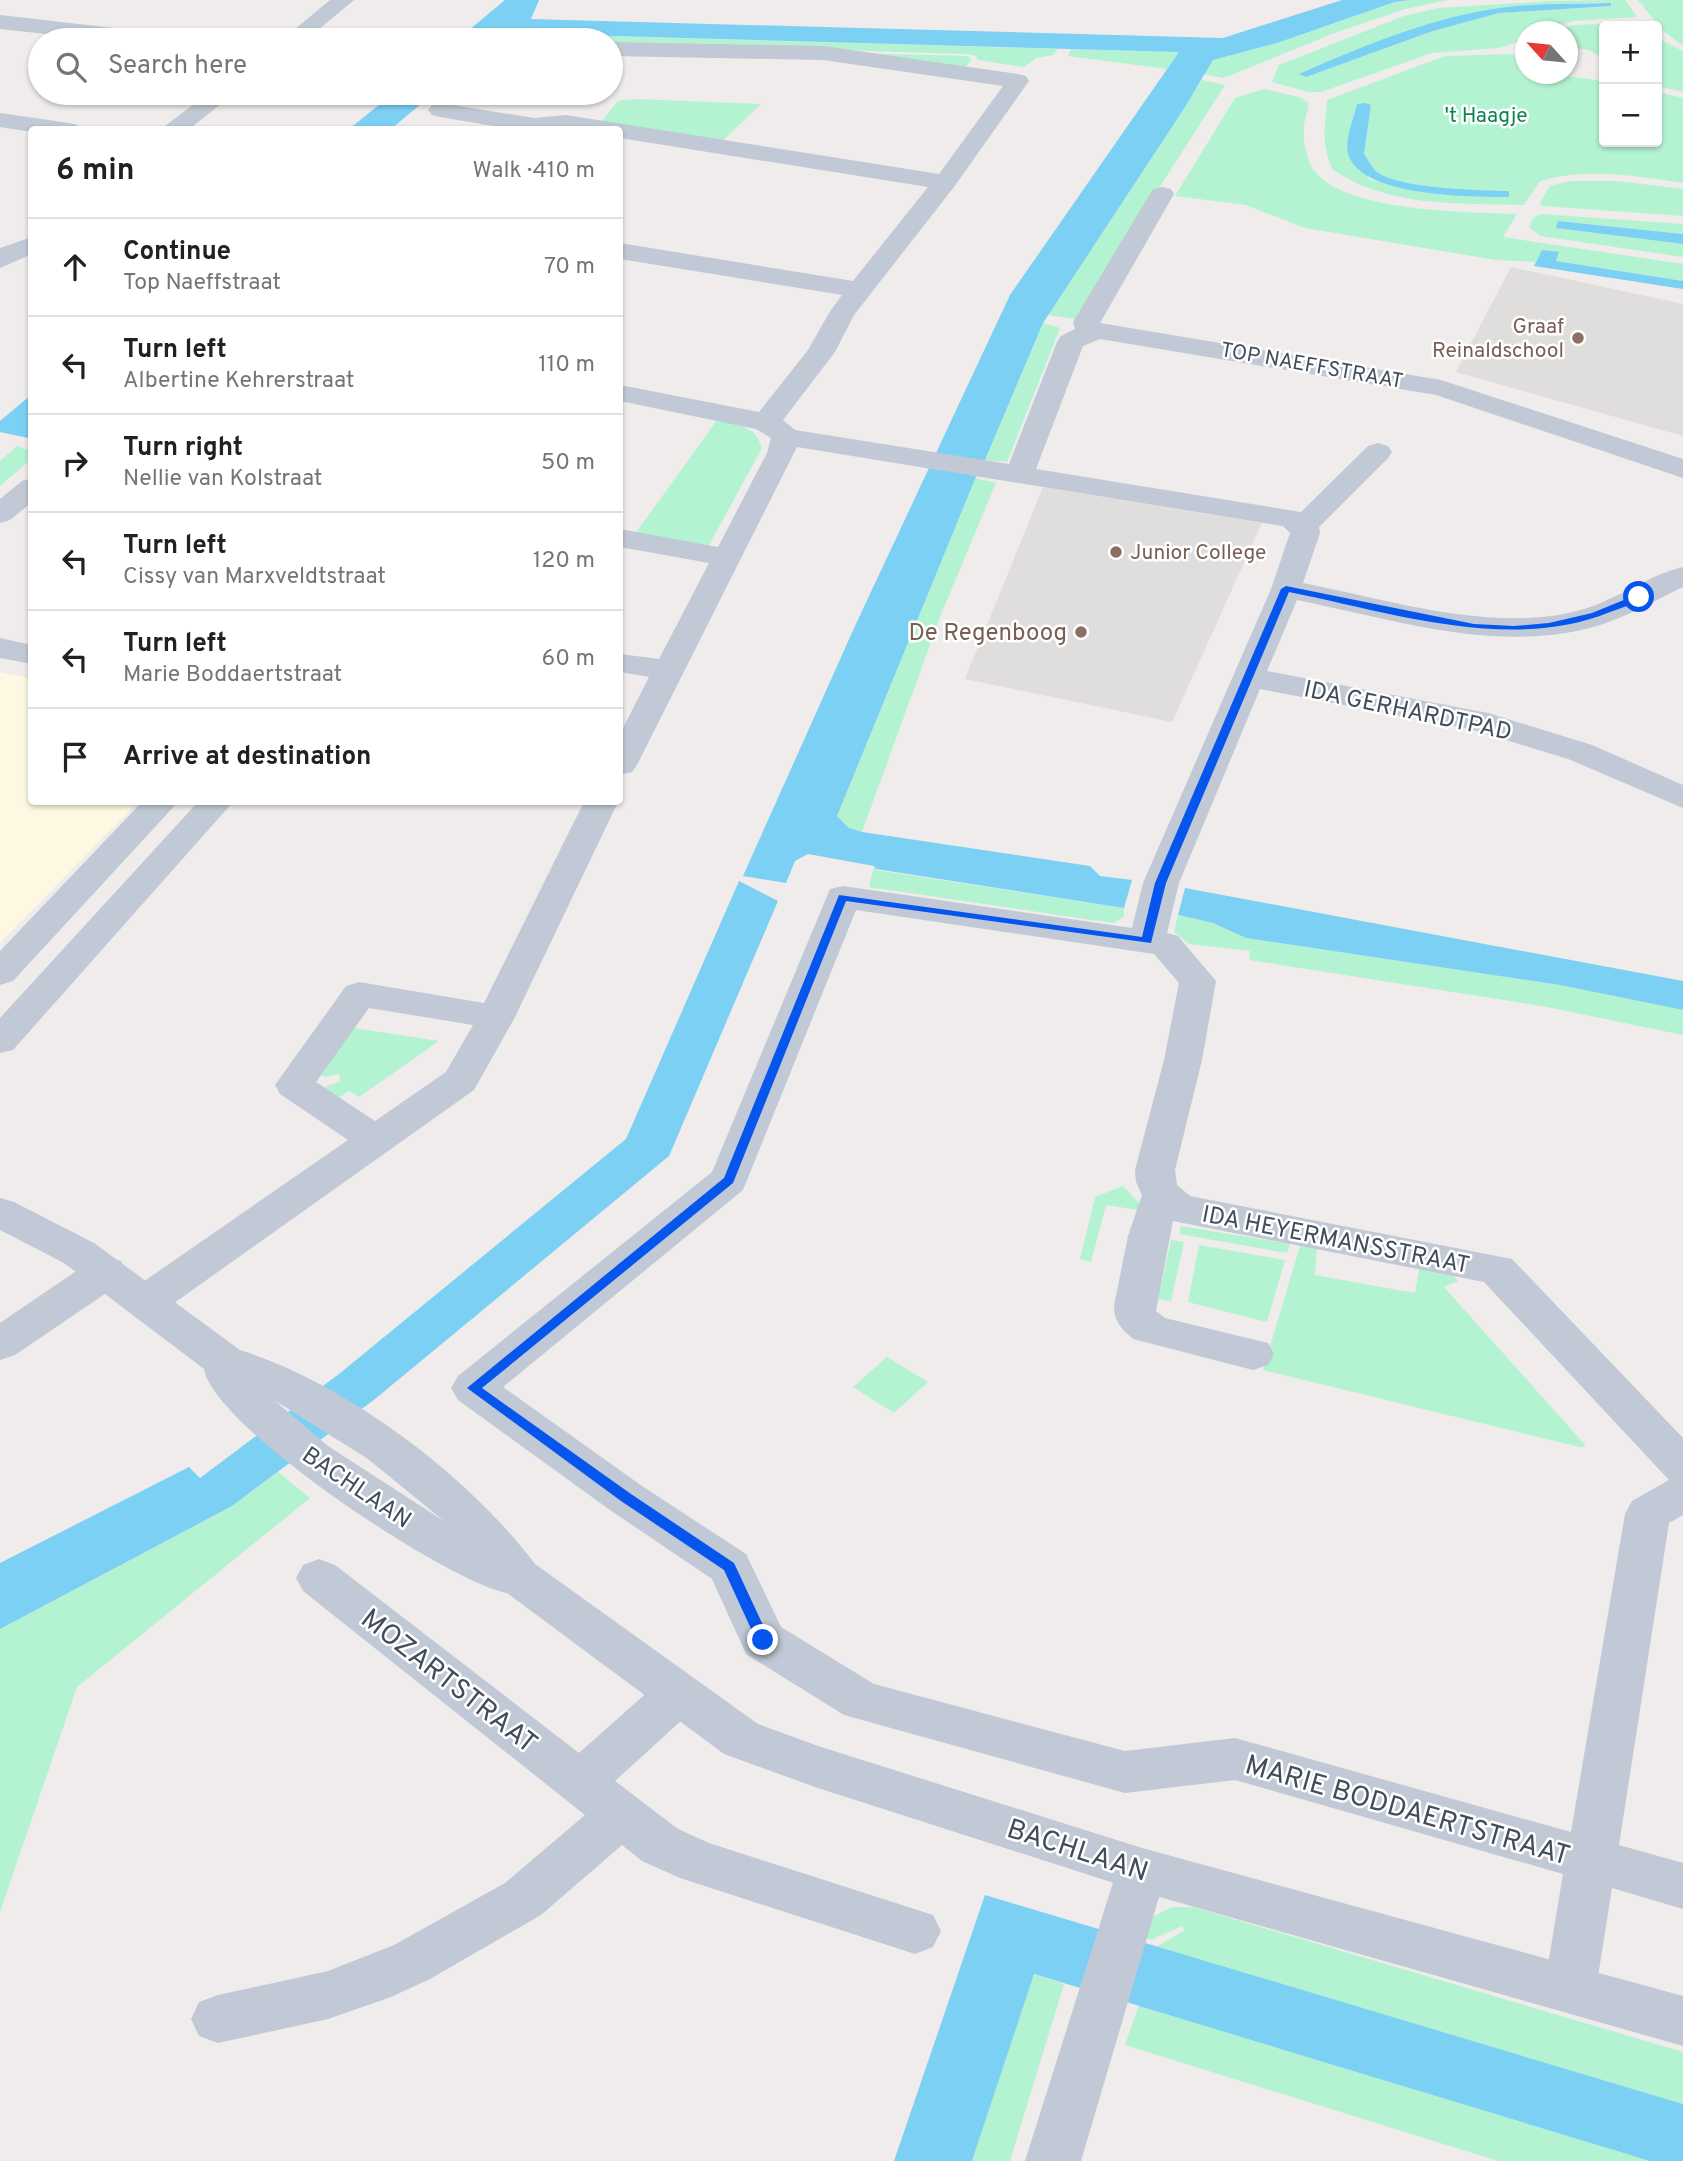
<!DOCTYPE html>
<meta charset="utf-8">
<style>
:root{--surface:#fff;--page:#f2f2f2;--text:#202124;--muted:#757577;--line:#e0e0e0}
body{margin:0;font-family:Overpass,sans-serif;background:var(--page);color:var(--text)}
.controls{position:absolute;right:21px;top:21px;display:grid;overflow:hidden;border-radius:7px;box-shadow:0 2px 5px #0004}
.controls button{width:63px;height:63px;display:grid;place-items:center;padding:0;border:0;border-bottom:2px solid var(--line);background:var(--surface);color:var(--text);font:35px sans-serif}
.compass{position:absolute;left:1515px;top:21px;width:63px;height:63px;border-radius:50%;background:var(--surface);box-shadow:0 2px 5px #0004;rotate:297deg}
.stop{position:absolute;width:21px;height:21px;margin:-16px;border:5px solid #0656ee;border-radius:50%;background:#fff}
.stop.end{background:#0656ee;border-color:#fff;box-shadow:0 2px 7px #0008}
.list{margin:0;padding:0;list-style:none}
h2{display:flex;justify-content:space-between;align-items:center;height:91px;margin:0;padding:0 28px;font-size:30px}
h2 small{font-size:23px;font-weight:400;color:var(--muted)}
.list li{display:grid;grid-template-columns:46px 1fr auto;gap:21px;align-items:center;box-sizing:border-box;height:98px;padding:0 28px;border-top:2px solid var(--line)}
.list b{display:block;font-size:26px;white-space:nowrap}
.list p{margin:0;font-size:23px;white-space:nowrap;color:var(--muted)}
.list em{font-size:23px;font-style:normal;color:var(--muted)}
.icon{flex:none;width:38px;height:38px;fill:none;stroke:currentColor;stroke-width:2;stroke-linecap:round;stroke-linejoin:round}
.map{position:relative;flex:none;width:1683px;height:2161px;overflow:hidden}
.search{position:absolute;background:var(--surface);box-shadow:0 2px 5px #0004;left:28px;top:28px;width:595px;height:77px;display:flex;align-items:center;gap:18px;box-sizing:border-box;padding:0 24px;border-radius:38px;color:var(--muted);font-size:26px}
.panel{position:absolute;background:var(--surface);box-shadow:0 2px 5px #0004;left:28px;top:126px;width:595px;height:679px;border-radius:7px}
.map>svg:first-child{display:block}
</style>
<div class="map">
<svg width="1683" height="2161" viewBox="0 0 1683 2161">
<rect width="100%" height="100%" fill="#efeceb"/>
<!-- commercial -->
<polygon fill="#fdf8e1" points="0,672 31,679 32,802 138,802 0,943"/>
<!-- education -->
<g fill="#e0dddd">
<polygon points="1511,267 1683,304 1683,436 1456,372"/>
<polygon points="1043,487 1262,523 1172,722 965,679"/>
</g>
<!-- green -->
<g fill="#b3f3d2" fill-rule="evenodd">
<polygon points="1410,0 1448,0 1405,9 1332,34 1224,78 1203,74 1213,60 1277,43 1396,2"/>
<path d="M1625,0L1637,17L1574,21L1526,32L1525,35L1515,43L1499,48L1432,53L1321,92H1308L1272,82L1279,65L1404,16L1438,8L1551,1ZM1611,3V6L1499,13L1430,32L1317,73L1300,74C1399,30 1501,0 1611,3Z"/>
<polygon points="1638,0 1683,0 1683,46 1662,30"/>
<polygon points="1637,22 1646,26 1604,26 1604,59 1589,50 1568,47 1568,32 1550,31 1576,25"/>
<polygon points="505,33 1058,49 1053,55 1036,58 1024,67 978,60 976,56 967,54 611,43 611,40 497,40"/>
<polygon points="1657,38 1683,51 1683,92 1657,86"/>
<polygon points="1071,49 1180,52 1167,69 1068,56"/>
<polygon points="846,53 967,56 972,59 963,70"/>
<path d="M1510,54L1525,58L1526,74H1552L1604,81V142H1657V92L1683,98V183C1638,176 1584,167 1540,181L1524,205C1458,203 1389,208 1332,169C1321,140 1325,130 1327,100L1445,56ZM1371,105L1364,154C1368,159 1372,168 1377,172C1399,189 1479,190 1508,191L1463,196L1395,186L1369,179L1349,141Z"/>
<polygon points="1202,80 1225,85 1075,319 1048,315"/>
<path d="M1264,89L1299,97L1308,102C1309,111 1304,119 1304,128C1303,138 1305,151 1309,161C1327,213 1471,212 1517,214L1503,237L1683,264V281L1556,261L1559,253L1542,250L1536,262L1496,260L1305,228L1246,205L1175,196L1235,98Z"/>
<polygon points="635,99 761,104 720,143 601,122 618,101"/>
<polygon points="1570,181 1617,181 1683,189 1683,216 1542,206 1540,203 1550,186"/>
<polygon points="1541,214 1683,224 1683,234 1559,221 1557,228 1683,244 1683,257 1540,236 1529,227 1533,218"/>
<polygon points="1043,323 1060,328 1007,462 985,460"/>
<path d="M717,420C738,425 755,425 762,448L708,547L635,534Z"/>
<polygon points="17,446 31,451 31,459 0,486 0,461"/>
<polygon points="975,478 996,483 942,612 862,832 849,828 837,816"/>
<polygon points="874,866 876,870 1124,908 1124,917 1113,923 869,887"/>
<polygon points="1178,915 1213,923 1246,938 1560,985 1683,1010 1683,1035 1542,1006 1249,960 1250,951 1189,944 1174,932"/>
<polygon points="354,1028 439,1041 359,1097 349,1091 337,1099 321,1089 340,1081 339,1074 326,1077 319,1075"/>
<polygon points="1123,1186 1140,1204 1138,1210 1106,1205 1091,1262 1080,1259 1095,1197"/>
<polygon points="1181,1226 1290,1244 1287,1253 1179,1234"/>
<polygon points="1171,1240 1184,1242 1171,1301 1158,1299"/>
<polygon points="1199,1245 1285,1260 1267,1322 1188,1302"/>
<polygon points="1300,1246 1317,1249 1315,1275 1415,1293 1419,1269 1450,1271 1458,1281 1444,1287 1586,1446 1580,1447 1263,1370"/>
<polygon points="887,1357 928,1382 894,1413 853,1387"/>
<polygon points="278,1472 310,1498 77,1687 0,1912 0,1629 232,1506"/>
<polygon points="1172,1907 1193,1907 1683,2052 1683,2104 1156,1947 1185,1930 1182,1926 1151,1940 1137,1934 1147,1920"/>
<polygon points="1033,1974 1064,1984 1010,2161 972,2161"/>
<polygon points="1139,2005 1650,2161 1498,2161 1125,2045"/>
</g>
<!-- water -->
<g fill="#7cd0f4">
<polygon points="505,0 539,0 531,19 1223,38 1342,0 1410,0 1395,2 1277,43 1213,60 1185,107 1043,323 985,460 975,479 837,816 849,828 862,832 1090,866 1100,876 1132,880 1124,908 876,869 874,866 808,854 795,861 786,883 743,876 855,626 1010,295 1179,52 505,33 496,40 457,40"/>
<path d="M1611,3V6L1499,13L1430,32L1306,77L1299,74C1365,45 1437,15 1508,7C1542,3 1577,4 1611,3Z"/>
<polygon points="394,93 434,93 391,129 349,129"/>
<path d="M1365,103L1371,105L1364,154C1368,159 1372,168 1377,172C1400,189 1479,190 1509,191V197C1473,197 1358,197 1348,153C1345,138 1354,118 1357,104Z"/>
<polygon points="1558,221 1683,234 1683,244 1556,228"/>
<polygon points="1542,250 1559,252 1556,261 1683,281 1683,289 1534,266"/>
<polygon points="31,395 31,435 28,438 0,432 0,421"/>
<polygon points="739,881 778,901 669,1156 375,1399 232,1506 0,1629 0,1563 189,1467 200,1478 339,1374 626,1139"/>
<polygon points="1185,888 1683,981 1683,1010 1560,985 1246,938 1213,923 1178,915"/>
<polygon points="985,1895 1683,2104 1683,2161 1650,2161 1034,1974 972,2161 894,2161"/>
</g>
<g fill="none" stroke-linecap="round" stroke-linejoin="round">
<!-- minor -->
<g fill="#c0c9d5" fill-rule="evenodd">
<polygon points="330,0 354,0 306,40 282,40"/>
<polygon points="0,15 157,33 165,35 168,40 101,40 0,29"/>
<path d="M611,42L823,46L1018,74L1026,76L1029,81L954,187L854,315L835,352L783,420L795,430L1009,464L1057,342L1061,336L1075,329L1073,322L1150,194L1153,189L1162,187L1171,189L1174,194L1100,323L1441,380L1683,459V478L1436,395L1100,339L1083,346L1036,469L1301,512L1368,446L1378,443L1388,446L1392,452L1388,458L1319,527L1320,533L1303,583C1390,600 1498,635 1584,609C1618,599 1648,575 1683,567V587C1658,599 1632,614 1606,623C1505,657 1397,620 1297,600L1267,671L1488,713L1592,745L1683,785V808L1568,759L1470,729L1260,689L1179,883L1167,933L1178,936L1216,981L1202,1060L1175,1170L1177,1185L1190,1196L1512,1259L1683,1438V1515L1669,1523L1619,1845L1683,1863V1909L1612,1888L1596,1989L1589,2006L1570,2013L1551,2006L1544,1989L1563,1874L1235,1780L1125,1793L844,1715L746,1654L712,1579L610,1510L458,1400L451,1388L458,1376L712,1172L830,889L843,886L1132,928L1143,883L1271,589L1290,533L1283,526L797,447L637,765L632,772L620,775V734L649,677L620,672V654L659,659L709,563L620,547V529L718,547L767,453L771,438L756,429L620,401V385L759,412L808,350L829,313L842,295L620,259V243L853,281L928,187L620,138V130H518L440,117L432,115L428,110L432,105L440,103L534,118L566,115L939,174L1003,86L823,60L611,56ZM856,910L1154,954L1179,983L1164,1060L1135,1170L1136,1182L1142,1195L1128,1236L1114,1306C1114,1322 1122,1329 1133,1339L1253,1370L1268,1365L1274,1354L1268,1343L1165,1318L1156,1311L1173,1221L1484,1282L1669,1480L1632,1501L1625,1514L1571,1832L1235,1738L1125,1751L874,1684L781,1627L746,1554L642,1486L503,1387L743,1190Z"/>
<polygon points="208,93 235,93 188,130 160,130"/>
<polygon points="0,113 69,123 77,125 81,130 32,130 32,132 0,127"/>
<polygon points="32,237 32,254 0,268 0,248"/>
<polygon points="32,478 32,502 10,520 0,523 0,499 22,481"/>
<path d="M584,802H618L515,1017L474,1090L160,1313L145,1317L130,1313L124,1302L130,1291L348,1140L280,1094L275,1085L346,986L359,982L484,1003ZM369,1008L473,1025L446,1072L375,1121L316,1082Z"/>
<polygon points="106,1257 121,1261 127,1272 121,1283 15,1355 0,1360 0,1323 91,1261"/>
<polygon points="319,1559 335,1565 579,1753 660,1681 677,1675 694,1681 701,1695 694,1709 615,1781 678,1829 709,1843 933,1915 941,1931 933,1947 915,1954 680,1878 642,1861 622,1845 541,1915 430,1979 391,1997 328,2019 218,2043 199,2036 191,2019 199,2002 218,1995 328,1971 394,1945 505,1883 585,1815 303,1591 296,1578 303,1565"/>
<polygon points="1142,1848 1160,1854 1167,1870 1081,2161 1025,2161 1117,1870 1124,1854"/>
</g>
<!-- tertiary -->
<g fill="#c0c9d5" fill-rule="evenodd">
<polygon points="0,638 32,645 32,664 0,658"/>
<polygon points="142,802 178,802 13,981 0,985 0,951"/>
<polygon points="198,802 233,802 13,1050 0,1053 0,1018"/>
<path d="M0,1198L14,1202L94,1243L240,1350C346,1383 469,1476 535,1564L758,1724L818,1746L1142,1848L1683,1996V2046L1142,1892L815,1787L724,1754L507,1593C449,1583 213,1427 204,1369L64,1263L0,1230ZM274,1400L368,1459L444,1521L328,1446Z"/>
</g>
</g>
<!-- route -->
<path fill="#0656ee" d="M1286,586L1474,624L1514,626L1549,623L1592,613L1636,595L1644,597C1635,604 1621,608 1610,612C1510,653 1390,612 1289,592L1166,883L1151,943L846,901L733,1183L482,1388L631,1494L734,1563L770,1640L763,1646L758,1644L724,1570L621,1501L467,1388L724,1178L839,895L1142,937L1155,883L1281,589Z"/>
<!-- markers -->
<g fill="#8d6e63" stroke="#fff" stroke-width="2.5">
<circle cx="1578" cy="338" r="7"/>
<circle cx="1116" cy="552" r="7"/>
<circle cx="1081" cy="632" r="7"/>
</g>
<g text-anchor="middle" stroke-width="5" stroke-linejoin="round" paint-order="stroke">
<!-- far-park labels -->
<g font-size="21" fill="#0d8253" stroke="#fff">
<text x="1486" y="122">'t Haagje</text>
</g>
<!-- far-education labels -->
<g font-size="21" fill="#785e54" stroke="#fff" text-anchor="end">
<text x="1564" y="333">Graaf<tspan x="1564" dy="24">Reinaldschool</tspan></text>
<text x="1130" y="559" text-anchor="start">Junior College</text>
</g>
<!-- far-street labels -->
<g font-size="21" fill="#424d5b" stroke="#fff">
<text transform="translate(1312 365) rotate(10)" y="7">TOP NAEFFSTRAAT</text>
</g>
<!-- education labels -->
<g font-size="24" fill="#785e54" stroke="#fff" text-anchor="end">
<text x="1067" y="640">De Regenboog</text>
</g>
<!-- street labels -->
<g font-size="24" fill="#424d5b" stroke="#fff">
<text transform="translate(1408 710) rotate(12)" y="8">IDA GERHARDTPAD</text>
<text transform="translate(1336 1239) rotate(11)" y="8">IDA HEYERMANSSTRAAT</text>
<text transform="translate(357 1487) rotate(34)" y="8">BACHLAAN</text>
</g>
<!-- near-street labels -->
<g font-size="28" fill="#424d5b" stroke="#fff">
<text transform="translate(450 1680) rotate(38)" y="10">MOZARTSTRAAT</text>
<text transform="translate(1408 1809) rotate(16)" y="10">MARIE BODDAERTSTRAAT</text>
<text transform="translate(1078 1849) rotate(18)" y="10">BACHLAAN</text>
</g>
</g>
</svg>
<div class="controls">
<button>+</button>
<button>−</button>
</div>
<svg class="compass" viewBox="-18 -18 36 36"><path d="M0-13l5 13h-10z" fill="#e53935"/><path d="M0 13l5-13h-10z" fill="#757577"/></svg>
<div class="stop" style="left:1639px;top:597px"></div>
<div class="stop end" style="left:763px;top:1640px"></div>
<div class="search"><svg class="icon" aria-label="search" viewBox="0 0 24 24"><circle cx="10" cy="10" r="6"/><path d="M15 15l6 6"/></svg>Search here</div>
<section class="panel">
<h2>6 min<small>Walk · 410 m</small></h2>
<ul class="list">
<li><svg class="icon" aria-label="ahead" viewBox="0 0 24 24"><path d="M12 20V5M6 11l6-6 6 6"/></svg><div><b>Continue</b><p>Top Naeffstraat</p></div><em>70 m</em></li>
<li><svg class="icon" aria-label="left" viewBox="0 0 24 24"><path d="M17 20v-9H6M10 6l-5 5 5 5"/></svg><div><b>Turn left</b><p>Albertine Kehrerstraat</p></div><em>110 m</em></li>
<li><svg class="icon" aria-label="right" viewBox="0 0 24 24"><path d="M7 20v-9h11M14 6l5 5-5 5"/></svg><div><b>Turn right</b><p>Nellie van Kolstraat</p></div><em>50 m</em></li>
<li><svg class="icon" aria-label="left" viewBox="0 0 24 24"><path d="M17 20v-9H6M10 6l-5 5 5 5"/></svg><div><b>Turn left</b><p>Cissy van Marxveldtstraat</p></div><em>120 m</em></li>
<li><svg class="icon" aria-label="left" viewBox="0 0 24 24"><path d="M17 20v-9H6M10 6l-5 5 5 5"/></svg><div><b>Turn left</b><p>Marie Boddaertstraat</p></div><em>60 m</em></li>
<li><svg class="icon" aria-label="arrive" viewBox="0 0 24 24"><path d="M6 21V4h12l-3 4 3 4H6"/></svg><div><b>Arrive at destination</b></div></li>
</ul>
</section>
</div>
